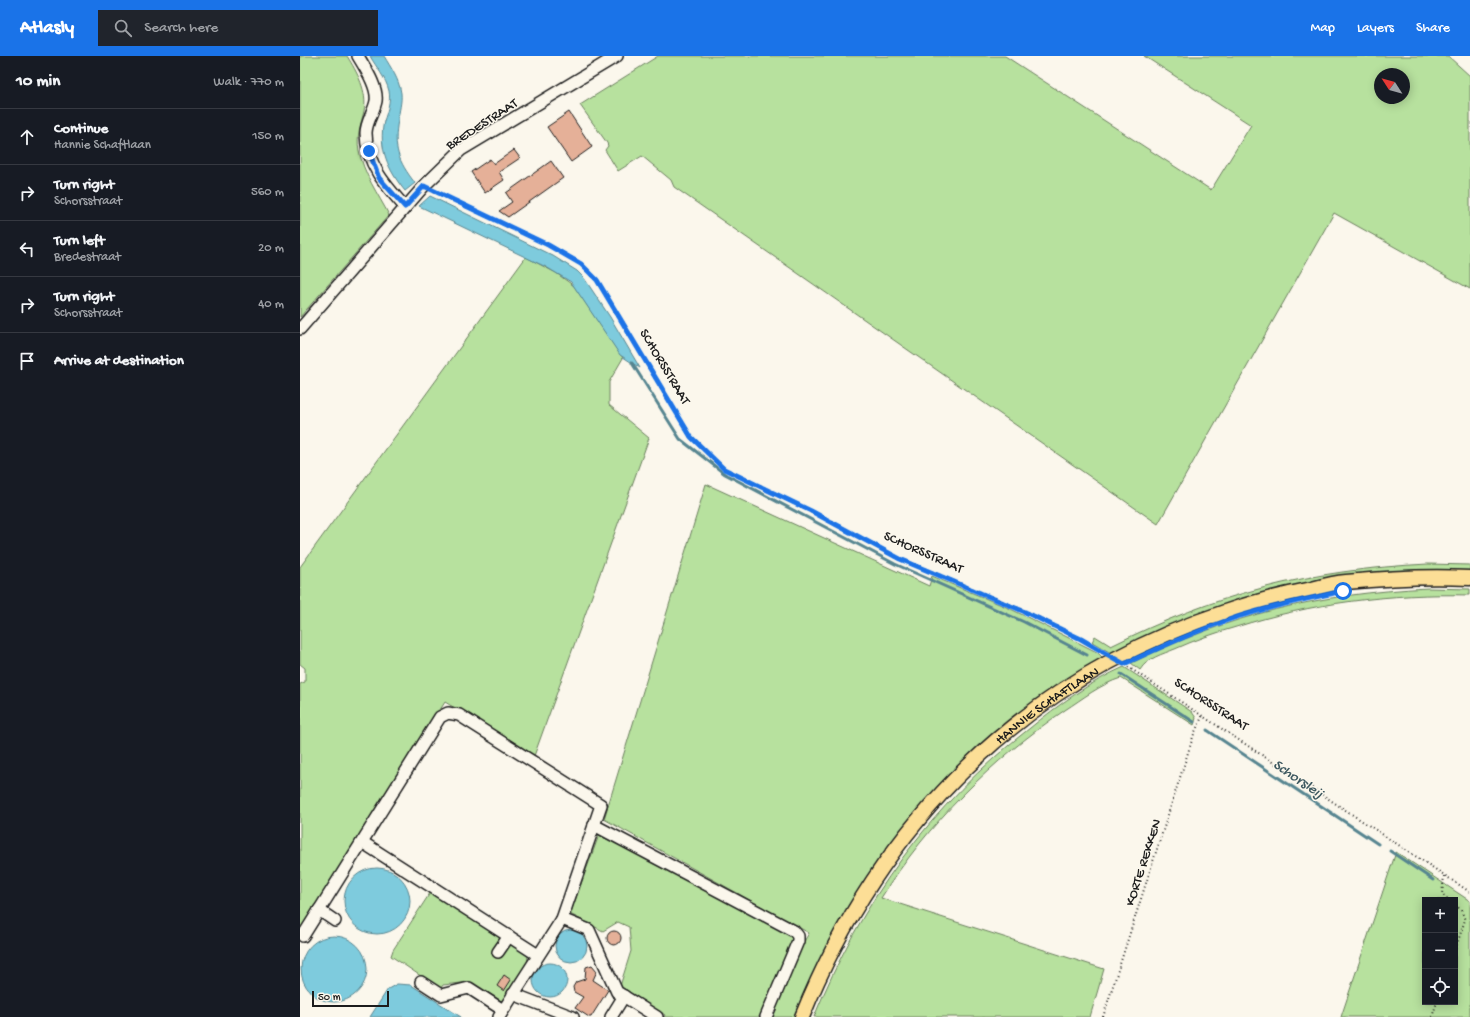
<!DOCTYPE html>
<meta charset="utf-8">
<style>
:root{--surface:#171b24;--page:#20242c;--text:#f1f3f6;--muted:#9ea1a6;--line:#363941;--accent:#1a73e8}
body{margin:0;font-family:"Gochi Hand",sans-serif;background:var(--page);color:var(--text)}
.controls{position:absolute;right:12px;bottom:12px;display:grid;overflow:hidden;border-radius:0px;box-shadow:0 2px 10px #0003}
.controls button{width:36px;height:36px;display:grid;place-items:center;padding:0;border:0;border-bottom:1px solid var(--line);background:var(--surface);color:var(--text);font:20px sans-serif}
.compass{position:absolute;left:1074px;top:12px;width:36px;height:36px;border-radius:50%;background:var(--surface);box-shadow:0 2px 10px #0003;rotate:306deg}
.scale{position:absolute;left:12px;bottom:10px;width:77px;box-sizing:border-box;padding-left:4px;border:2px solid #1c1c1c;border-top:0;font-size:11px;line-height:14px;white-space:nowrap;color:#1c1c1c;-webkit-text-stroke:3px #fbf7ec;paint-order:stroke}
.stop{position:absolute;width:12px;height:12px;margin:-9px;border:3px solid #1a73e8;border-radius:50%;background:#fff}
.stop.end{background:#1a73e8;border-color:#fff;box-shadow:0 1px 4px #0008}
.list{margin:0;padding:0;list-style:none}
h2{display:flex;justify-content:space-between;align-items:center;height:52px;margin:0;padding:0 16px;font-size:17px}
h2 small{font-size:13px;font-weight:400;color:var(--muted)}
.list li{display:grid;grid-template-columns:26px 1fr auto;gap:12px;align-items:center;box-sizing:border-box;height:56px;padding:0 16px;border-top:1px solid var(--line)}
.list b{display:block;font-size:15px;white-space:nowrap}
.list p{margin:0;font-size:13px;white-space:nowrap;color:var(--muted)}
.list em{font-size:13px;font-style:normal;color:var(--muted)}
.icon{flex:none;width:22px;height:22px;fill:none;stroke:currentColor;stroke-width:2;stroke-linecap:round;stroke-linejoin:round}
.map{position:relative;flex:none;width:1170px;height:961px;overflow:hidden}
header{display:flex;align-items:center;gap:24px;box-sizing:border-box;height:56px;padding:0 20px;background:var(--accent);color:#fff}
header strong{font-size:19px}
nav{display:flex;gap:22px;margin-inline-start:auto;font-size:14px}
.search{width:280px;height:36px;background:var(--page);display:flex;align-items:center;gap:10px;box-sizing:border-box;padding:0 14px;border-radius:0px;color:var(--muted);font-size:15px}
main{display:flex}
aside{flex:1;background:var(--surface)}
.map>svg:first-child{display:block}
</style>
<header>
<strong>Atlasly</strong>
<div class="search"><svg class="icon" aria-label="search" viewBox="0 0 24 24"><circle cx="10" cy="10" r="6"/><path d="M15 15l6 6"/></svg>Search here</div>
<nav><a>Map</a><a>Layers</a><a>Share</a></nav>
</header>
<main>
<aside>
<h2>10 min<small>Walk · 770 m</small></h2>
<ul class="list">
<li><svg class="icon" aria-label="ahead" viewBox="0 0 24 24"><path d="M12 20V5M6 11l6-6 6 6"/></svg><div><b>Continue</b><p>Hannie Schaftlaan</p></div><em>150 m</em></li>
<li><svg class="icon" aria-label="right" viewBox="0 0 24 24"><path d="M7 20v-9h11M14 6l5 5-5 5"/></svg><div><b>Turn right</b><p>Schorsstraat</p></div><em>560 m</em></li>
<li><svg class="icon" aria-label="left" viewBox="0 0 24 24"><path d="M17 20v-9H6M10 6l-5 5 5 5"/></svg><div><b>Turn left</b><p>Bredestraat</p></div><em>20 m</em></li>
<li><svg class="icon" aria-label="right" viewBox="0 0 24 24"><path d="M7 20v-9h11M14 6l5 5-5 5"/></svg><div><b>Turn right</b><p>Schorsstraat</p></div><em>40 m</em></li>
<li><svg class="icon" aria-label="arrive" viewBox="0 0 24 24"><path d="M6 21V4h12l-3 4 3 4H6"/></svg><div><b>Arrive at destination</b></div></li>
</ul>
</aside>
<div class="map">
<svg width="1170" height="961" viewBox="0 0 1170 961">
<rect width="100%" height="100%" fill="#fbf7ec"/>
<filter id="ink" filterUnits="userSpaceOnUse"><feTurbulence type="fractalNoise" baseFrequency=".025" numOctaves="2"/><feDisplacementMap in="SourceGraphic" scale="8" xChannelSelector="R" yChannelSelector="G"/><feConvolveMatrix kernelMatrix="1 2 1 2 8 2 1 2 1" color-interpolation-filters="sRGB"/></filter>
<g filter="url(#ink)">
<!-- green -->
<g fill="#b7e19e" stroke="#6a7e5d" fill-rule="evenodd">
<path d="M0,0H47C57,16 68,36 64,55C61,68 56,80 59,94C63,117 78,138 89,159L0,261Z"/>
<path d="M358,0H705L911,134L951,69L844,0H1148L1170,20V233L1034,157L858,468L374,131L371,124L342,100L318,115L305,94L308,90L307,87L280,49ZM1080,18H1104V42H1080Z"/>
<polygon points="226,201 256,217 274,230 323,302 309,326 309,349 349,382 234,700 145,646 0,880 0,628 5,626 5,612 0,608 0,511"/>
<polygon points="406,428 629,530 632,520 709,552 797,596 803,602 803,604 765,626 597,780 557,838 538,871 497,961 472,961 498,896 509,877 304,763"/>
<path d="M1128,508L1170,509V516L937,546L874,568L814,597L809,596L792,586L795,580L811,590C917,537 1009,514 1128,508Z"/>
<path d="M1128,532L1170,533V539C1090,537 1012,547 936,571C915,577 895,584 875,593C863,598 847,602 840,614L831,607C930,558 1018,538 1128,532Z"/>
<path d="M824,611L892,656L896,662L894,669L821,622C801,628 782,643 765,654C692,704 628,767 581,842L804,913L790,961H514C561,845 631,749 730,672C758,649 790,626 824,611Z"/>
<polygon points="299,779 494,879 460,961 364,961 365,959 320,930 331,895 329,871 318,866 303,875 270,858"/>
<path d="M1096,796L1170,845V961H1041ZM1125,844H1155V946H1125Z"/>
<polygon points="132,834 228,900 227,908 203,946 170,926 143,929 140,933 91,900 93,894"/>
</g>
<!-- water -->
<g fill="#7ecbdd" stroke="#578590">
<path d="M70,0H84C91,12 99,23 101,37C102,46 99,55 98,64C93,92 98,105 115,127L105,135C88,114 78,92 84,65C87,56 91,45 89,35C86,22 76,11 70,0Z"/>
<polygon points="130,140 253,200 277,215 284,222 310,261 340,312 320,299 271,226 246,211 119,150"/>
<circle cx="77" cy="845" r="33"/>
<circle cx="271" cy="890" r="16"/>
<circle cx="34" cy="913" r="33"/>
<circle cx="250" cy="924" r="17"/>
<polygon points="97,928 111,929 161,961 70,961 88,933"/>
</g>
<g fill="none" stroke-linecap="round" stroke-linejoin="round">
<!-- stream -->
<g stroke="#578590" stroke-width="3">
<polyline points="332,307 380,383 425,418 595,508 724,566 787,599"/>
<polyline points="821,618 894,666"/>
<polyline points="907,674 1078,788"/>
<polyline points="1090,795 1133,824"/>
</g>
</g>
<!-- building -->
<g fill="#e5b098" stroke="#1c1c1c">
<polygon points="269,56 292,91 271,106 247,71"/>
<polygon points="214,94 220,102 199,116 204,124 185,137 171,116 190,103 194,108"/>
<polygon points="251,105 263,122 208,161 199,155 212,146 206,137"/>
<circle cx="314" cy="882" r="7"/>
<polygon points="292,909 297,915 293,924 308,934 291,961 289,961 275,952 283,941 274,936 273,931 276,926 285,923 286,911"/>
<polygon points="204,919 211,924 204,935 197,930"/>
</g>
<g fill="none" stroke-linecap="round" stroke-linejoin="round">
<defs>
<g id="minor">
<path d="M58,0C65,12 78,31 76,45C74,56 66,66 66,77C66,108 86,130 105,151"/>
<polyline points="0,273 124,130 161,94 317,0"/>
<polyline points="294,769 494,875 498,880 498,885 466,961"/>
<polyline points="62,786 238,899"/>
<polyline points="19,854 35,865"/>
<polyline points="262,863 289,874 317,936 357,961"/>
<polyline points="3,880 140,661 148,657 159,659 301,749 262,863 199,961"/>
<polyline points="198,896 209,880"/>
<polyline points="121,926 141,939 169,932 203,954"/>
<polyline points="213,938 273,961"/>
<polyline points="311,961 324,940"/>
</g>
<g id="major">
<path id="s1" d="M502,961C580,767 725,622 925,556C954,546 982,539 1012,533C1023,530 1034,527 1046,526C1087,522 1129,520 1170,522"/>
</g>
</defs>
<!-- minor casing -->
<use href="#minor" stroke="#1c1c1c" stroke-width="14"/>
<!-- major casing -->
<use href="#major" stroke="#1c1c1c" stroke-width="17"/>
<!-- path -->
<g stroke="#1c1c1c" stroke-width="2" stroke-dasharray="1 3" stroke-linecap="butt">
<polyline points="134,135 248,189 281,208 297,224 391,381 424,413 511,455 600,503 725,555 781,583 805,597"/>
<polyline points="828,611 1170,836"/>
<polyline points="1144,820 1142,838 1149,844"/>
<polyline points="1155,849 1161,854 1165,864 1155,894"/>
<polyline points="803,961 894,678 903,659"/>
<polyline points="1132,961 1137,946"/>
</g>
<!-- minor -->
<use href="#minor" stroke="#fbf7ec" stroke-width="11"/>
<!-- major -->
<use href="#major" stroke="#fcde96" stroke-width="14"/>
</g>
</g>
<g fill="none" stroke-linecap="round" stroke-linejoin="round" filter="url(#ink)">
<!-- route -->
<path stroke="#1a73e8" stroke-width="5" d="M69,95L79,122L105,151L124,130L248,189L281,208L297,224L391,381L424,413L511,455L600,503L725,556L781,583L824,608C861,591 898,574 937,561C972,550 1007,543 1043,535"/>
</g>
<g text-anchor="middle" stroke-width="3" stroke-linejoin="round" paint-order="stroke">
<!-- street labels -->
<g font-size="14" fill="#1c1c1c" stroke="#fbf7ec">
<text transform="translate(181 67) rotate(-33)" y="5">BREDESTRAAT</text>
<text transform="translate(366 310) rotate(59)" y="5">SCHORSSTRAAT</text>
<text transform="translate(624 495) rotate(24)" y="5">SCHORSSTRAAT</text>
<text transform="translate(912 647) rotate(33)" y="5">SCHORSSTRAAT</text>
<text dy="5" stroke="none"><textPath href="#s1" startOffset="403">HANNIE SCHAFTLAAN</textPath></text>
<text transform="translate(842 806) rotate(-72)" y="5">KORTE REKKEN</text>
</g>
<!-- water labels -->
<g font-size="15" font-style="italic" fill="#3e5960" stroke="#fbf7ec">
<text transform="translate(999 722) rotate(34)" y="5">Schorsleij</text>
</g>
</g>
</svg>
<div class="controls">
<button>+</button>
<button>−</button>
<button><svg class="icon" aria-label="locate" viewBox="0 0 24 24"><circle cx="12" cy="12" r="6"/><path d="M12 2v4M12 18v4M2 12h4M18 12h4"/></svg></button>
</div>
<svg class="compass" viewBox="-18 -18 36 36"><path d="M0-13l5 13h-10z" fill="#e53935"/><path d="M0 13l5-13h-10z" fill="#9ea1a6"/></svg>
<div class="scale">50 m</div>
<div class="stop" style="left:1043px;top:535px"></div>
<div class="stop end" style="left:69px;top:95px"></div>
</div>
</main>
